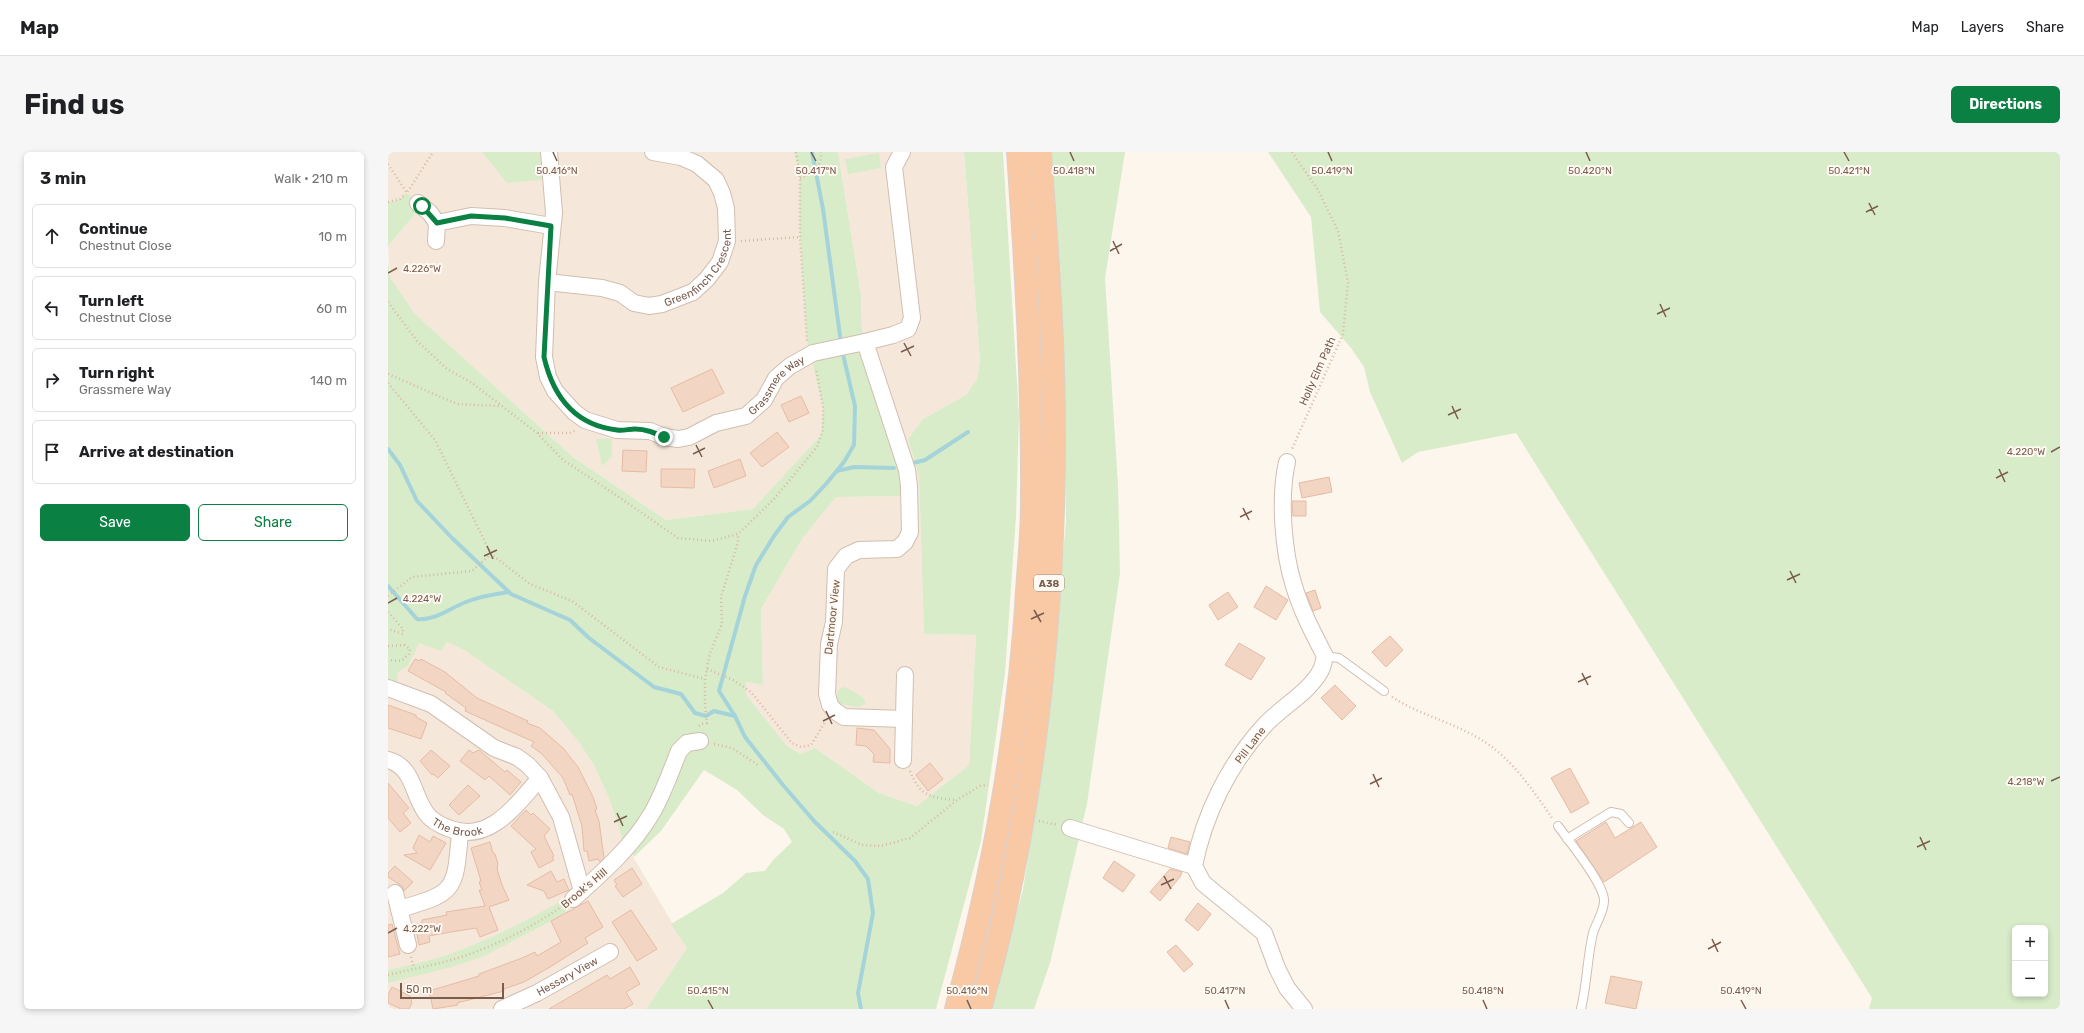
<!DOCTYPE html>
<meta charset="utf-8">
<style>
:root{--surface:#fff;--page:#f6f6f6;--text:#202124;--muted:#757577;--line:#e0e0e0;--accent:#0b8043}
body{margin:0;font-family:Rubik,sans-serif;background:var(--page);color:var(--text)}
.controls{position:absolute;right:12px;bottom:12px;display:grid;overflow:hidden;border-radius:6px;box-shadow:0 2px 6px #0003}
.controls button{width:36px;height:36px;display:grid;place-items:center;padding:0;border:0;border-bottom:1px solid var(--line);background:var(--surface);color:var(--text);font:20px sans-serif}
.scale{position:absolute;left:12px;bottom:10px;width:104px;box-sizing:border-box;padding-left:4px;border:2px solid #7a5c4d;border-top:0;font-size:11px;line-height:14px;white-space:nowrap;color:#7a5c4d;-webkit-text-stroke:3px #fffaf3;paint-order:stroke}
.stop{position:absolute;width:12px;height:12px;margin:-9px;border:3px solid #0b8043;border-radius:50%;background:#fff}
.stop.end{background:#0b8043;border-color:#fff;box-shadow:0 1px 4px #0008}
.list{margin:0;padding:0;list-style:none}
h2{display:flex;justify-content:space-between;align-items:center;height:52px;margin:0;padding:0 16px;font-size:17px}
h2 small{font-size:13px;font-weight:400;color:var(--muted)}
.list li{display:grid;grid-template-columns:26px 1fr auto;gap:12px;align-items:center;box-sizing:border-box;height:64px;margin:0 8px 8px;padding:0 8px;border:1px solid var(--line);border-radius:6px}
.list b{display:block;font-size:15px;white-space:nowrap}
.list p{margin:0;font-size:13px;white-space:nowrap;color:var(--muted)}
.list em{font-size:13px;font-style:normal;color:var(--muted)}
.actions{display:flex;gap:8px;padding:12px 16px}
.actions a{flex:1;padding:9px 0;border:1px solid var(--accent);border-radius:6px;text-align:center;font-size:14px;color:var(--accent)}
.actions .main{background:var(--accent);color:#fff}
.icon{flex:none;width:22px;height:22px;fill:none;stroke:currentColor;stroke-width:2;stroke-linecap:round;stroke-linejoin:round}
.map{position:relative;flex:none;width:1672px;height:857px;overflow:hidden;border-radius:6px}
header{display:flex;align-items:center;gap:24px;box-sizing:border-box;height:56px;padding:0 20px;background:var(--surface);border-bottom:1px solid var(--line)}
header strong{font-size:19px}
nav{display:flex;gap:22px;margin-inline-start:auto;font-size:14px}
.intro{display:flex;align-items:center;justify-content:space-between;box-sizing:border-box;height:96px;padding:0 24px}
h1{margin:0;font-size:28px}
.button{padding:10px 18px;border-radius:6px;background:var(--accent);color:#fff;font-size:14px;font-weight:700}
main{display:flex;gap:24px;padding:0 24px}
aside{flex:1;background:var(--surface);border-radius:6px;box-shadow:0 2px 6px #0003}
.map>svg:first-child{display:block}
</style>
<header>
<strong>Map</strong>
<nav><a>Map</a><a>Layers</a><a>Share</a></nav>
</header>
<div class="intro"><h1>Find us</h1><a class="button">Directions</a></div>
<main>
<aside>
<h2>3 min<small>Walk · 210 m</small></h2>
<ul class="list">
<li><svg class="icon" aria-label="ahead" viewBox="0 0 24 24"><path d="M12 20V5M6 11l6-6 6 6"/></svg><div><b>Continue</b><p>Chestnut Close</p></div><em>10 m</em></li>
<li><svg class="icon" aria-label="left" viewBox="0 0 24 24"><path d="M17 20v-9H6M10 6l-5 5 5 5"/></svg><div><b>Turn left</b><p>Chestnut Close</p></div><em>60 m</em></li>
<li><svg class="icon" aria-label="right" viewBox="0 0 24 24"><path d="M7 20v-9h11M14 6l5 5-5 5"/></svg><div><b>Turn right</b><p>Grassmere Way</p></div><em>140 m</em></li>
<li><svg class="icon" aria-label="arrive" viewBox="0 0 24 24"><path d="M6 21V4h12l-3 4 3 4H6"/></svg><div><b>Arrive at destination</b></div></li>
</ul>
<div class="actions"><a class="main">Save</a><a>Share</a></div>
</aside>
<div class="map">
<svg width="1672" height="857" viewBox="0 0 1672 857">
<rect width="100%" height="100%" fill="#fdf6ec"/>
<!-- residential -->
<g fill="#f5e8da">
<polygon points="0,0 406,0 412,26 412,85 419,189 435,255 433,283 366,357 278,368 185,305 27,162 2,125 0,94 34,54 12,47 0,50"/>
<polygon points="450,0 576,0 592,208 589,227 578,243 535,267 520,287 531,324 536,482 588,483 581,613 529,654 491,641 427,596 413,602 399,594 358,544 358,530 375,533 373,457 414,387 448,345 522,344 474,178 473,143"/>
<polygon points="0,460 76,498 165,559 190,589 207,615 221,646 234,686 299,796 258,857 0,857"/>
</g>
<!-- green -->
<g fill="#d8ecc9" fill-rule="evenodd">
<polygon points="94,0 161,0 163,27 119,31"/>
<polygon points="406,0 450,0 473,143 474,178 522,344 448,345 414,387 373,457 375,533 358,530 358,543 399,594 413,602 427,596 491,641 529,654 581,613 588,483 536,482 531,324 520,287 535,267 578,243 589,227 592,208 576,0 615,0 631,264 628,364 617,521 593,689 548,857 258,857 299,796 283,772 335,741 358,721 377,719 385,708 404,690 396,677 375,663 349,638 316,618 273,679 246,705 234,686 221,646 207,615 190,589 165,559 76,498 59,490 53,499 31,491 20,514 10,520 8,538 0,536 0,109 2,125 27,162 185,305 278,368 365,357 433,283 435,255 419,189 412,85 412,26"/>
<polygon points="662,0 737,0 717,126 730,333 732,421 699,652 662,811 646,857 601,857 635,738 655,609 678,370 675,184"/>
<path d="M880,0H1672V857H1481L1484,846L1128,281L1030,300L1014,311L982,240L976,215L963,196L932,160L923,65ZM1627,776H1657V842H1627Z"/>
<polygon points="491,1 493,16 460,22 457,7"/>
<polygon points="19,41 34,54 0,94 0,50 12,47"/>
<polygon points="208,287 224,287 224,305 214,314"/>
<path d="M457,535L476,546L477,552L471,555L452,552C449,547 448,543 451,537Z"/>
<path d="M184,742L187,753L169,766L96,804L64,815L0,831V818C21,813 42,809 62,802C105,786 146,766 184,742Z"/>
</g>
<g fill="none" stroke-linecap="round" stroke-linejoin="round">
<!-- stream -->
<g stroke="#a5d3da" stroke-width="4">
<polyline points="424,0 435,57 453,191"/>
<polyline points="0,297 12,313 29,349 64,386 123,442 182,468 201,486 266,535 293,542 307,561 318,564 326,559 347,564 357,585 395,633 426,669 467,709 480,727 485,761 470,841 473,857"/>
<polyline points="525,311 537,308 580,280"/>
<polyline points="449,319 466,315 506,316"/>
<path d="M0,434L29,467C47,469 62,456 78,450C92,444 107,442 121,440"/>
<polyline points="347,564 331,539 357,444 368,413 386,384 400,365 422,349 438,332 456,310 466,293 467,254 454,198"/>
</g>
</g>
<!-- building -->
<g fill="#f3d5c3" stroke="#e6bba3">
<polygon points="324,217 336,241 295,260 283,236"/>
<polygon points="413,244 421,261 401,270 393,253"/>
<polygon points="389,280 401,295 374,315 362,301"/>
<polygon points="235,298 259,299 258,320 234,319"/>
<polygon points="352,307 358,324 326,336 320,319"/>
<polygon points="273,317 307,317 306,336 273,335"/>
<polygon points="941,325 944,340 914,346 911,331"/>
<polygon points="904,349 918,349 918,364 905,364"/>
<polygon points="878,434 900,448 888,468 866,455"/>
<polygon points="927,438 933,456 925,459 918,441"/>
<polygon points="840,440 850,455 830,468 821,453"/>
<polygon points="1002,484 1015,498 998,515 984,500"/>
<polygon points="851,491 877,506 863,528 837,513"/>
<polygon points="27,507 32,509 33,507 57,520 89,546 140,569 139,571 152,576 175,596 190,615 205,645 209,657 207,658 211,669 216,706 212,710 210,707 201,709 199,699 196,699 194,674 184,642 182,643 175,626 154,602 143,594 146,590 77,559 78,556 57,541 58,540 20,519"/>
<polygon points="947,533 968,554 954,568 933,546"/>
<polygon points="0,553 28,563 28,565 39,571 33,587 0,576"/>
<polygon points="469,576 486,578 502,597 502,611 485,610 486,602 478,594 468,593"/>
<polygon points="43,598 62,614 50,626 45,622 44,623 32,609"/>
<polygon points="81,598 85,601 91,598 117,620 119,618 133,630 122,643 101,624 97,628 72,609"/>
<polygon points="542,611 555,627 540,639 528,623"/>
<polygon points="1182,616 1201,651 1183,661 1163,626"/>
<polygon points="0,631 21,656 15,661 23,671 12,680 0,666"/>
<polygon points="80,633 92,644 71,663 61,653"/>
<polygon points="138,658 143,663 145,661 162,677 156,684 166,704 164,705 166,708 151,716 143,700 148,697 123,674"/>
<polygon points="1218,670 1227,686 1253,670 1269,695 1216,730 1188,689"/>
<polygon points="31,683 42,690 45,684 58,691 42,718 16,703 29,701 25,696"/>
<polygon points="783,685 802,690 799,702 780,696"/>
<polygon points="102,690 105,701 107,702 110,712 109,717 114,733 121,748 101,755 110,778 92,785 88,776 63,780 41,784 42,790 31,793 27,772 34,771 34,768 59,763 58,760 97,754 91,738 94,738 91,730 93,729 83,696"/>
<polygon points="726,709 747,723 735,740 715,726"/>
<polygon points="7,714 25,730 16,739 14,734 0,725 0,721"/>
<polygon points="244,716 254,732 235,745 227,734 229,733 226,728"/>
<polygon points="782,717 794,720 792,725 772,749 762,740"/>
<polygon points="163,719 169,730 176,727 181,738 160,747 156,739 139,733"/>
<polygon points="200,749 215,775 197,786 200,791 162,815 136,830 116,837 116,839 69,851 70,853 45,857 41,839 91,824 91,822 134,806 147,800 149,804 173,790 163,769"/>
<polygon points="810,751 823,762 810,779 797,768"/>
<polygon points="243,758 269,797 249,809 224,770"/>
<polygon points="4,772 12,802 0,805 0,773"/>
<polygon points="788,793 805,812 796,820 779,800"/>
<polygon points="242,815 252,832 238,840 245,852 236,857 161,857 219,823 222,827"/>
<polygon points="1223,824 1254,830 1248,857 1217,851"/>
<polygon points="4,835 22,844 24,851 21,857 13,857 0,851 0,843"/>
</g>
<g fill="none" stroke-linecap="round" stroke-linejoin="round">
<defs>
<g id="service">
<polyline points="937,504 951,506 996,539"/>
<path d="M1170,674C1181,689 1217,733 1216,749C1216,760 1208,771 1205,781C1199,807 1199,832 1193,857"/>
<polyline points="1179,687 1223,660 1233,662 1241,671"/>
</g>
<g id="minor">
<path id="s1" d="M161,0L166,61L159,130L156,205L160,225L167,239L186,260L197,268L229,278L262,279L277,285L290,287L301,285L328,271L358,264L376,248L388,226L402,214L425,201L477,190L505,183L520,177L524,166L506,15L514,0"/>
<polyline points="30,51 42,61 49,71"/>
<polyline points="48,89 49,71 83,64 117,66 163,74"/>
<path id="s2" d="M159,130L214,136L232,141L246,151L261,154L274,152L305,140L319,127L332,110L339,89L338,56L334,41L328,28L309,12L293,5L265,0"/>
<polyline points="477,190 519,318 521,334 522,380 517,390 509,397 471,398 458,404 448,417 446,470 441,492 439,542 442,553 447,559 456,565 516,567"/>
<path d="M899,310C891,345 895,400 906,434C913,458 925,481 937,504C936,508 935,514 933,518C921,541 893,555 876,574C841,612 816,663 806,714L815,731L876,781L889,816L899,836L916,857"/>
<polyline points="0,536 43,552 106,596 129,605 140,613 152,626 173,665 194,739"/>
<path id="s3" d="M0,608C26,615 24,642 38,661C43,668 52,673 60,676C101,693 128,653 152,626"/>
<polyline points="515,608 517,523"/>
<polyline points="682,676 806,714"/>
<polyline points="7,741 20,793"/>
<path d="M185,747C214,721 244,695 264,661C275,642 283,619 291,599L299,591L312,589"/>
<path d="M11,757C68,741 67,739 72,681"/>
<path id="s4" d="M114,857L149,841L222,800"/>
</g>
<g id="trunk">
<path d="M568,857C607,716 632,572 640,425C642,401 644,376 644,351C645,234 638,117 630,0"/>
<path d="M592,857C650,655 671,426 665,217C663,144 657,72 652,0"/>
</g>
</defs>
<!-- service casing -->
<use href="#service" stroke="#d1beb0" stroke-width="10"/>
<!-- minor casing -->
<use href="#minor" stroke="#d1beb0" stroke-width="18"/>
<!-- trunk casing -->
<use href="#trunk" stroke="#dad1cd" stroke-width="24"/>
<!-- path -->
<g stroke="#d9b8a5" stroke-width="2.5" stroke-dasharray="1 3" stroke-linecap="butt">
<polyline points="408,0 412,26 412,85 419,189"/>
<polyline points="904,0 930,38 950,79 960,131 955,182 904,297"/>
<polyline points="0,12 19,41 45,0"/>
<path d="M412,26C425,21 434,15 433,0"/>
<polyline points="0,50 12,47 18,42"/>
<polyline points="353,89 412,85"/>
<polyline points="0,150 29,189 59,217 84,231 149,281 175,308 228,343 290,386 324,389 350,382 386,347 429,295 435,278 435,255 428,216"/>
<polyline points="0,222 69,252 112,254"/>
<polyline points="0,231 47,288 103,402 142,432 184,449 271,515 317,527"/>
<polyline points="150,281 182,281 188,278"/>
<polyline points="0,444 24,425 84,419 103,402"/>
<polyline points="0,460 15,477 15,482 0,477"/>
<polyline points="0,494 16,493 22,497 21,502 13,509 0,508"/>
<polyline points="319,517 345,528 363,540 404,591 413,595 423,593 437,570"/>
<path d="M1004,545C1032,563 1064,570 1092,587C1123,605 1144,637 1164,666"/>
<polyline points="311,574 313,572 319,571 317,554 317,527 322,501 334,472 333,445 350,390 350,382"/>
<polyline points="326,592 344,596 370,613"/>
<path d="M522,619C532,645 544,646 569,648"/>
<polyline points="651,669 670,673"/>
<polyline points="445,680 474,693 493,694 522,686 569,648 592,634 600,633"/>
<polyline points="23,805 26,816"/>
<path d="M0,823C20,818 40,814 60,809C99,798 140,778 173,755"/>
</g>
<!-- service -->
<use href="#service" stroke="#fff" stroke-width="8"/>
<!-- minor -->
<use href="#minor" stroke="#fff" stroke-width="16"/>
<!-- trunk -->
<use href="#trunk" stroke="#f9c8a4" stroke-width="22"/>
</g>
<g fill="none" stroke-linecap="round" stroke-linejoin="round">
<!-- route -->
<path stroke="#0b8043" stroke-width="5" d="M34,54L49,71L83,64L117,66L163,74L156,205C165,244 186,273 229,278C235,279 241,277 247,277C258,277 267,281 276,285"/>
</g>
<!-- ticks -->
<path fill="none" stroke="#7a5c4d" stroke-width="1.5" d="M165,0L169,9M423,0L428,9M682,0L686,9M940,0L944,9M1198,0L1202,9M1456,0L1461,9M1481,51L1487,63M1478,60L1490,54M725,89L731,102M722,99L734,92M0,121L9,116M1272,152L1278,165M1269,162L1282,156M516,191L523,204M513,200L526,194M1064,254L1070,267M1060,263L1073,257M308,293L314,305M1663,300L1672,295M305,302L317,296M1611,317L1617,330M1608,326L1620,320M855,356L861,368M852,365L864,359M99,394L105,407M96,404L109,398M1402,419L1408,431M1399,428L1412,422M0,451L9,446M646,458L653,470M643,467L656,461M1194,521L1200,533M1190,530L1203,524M438,559L444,572M435,569L447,563M985,622L991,635M1663,629L1672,625M982,632L994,626M229,661L235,674M226,670L239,664M1532,685L1538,698M1529,695L1542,689M776,724L783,737M773,733L786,727M0,781L9,776M1324,787L1330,800M1320,797L1333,790M320,848L325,857M579,848L583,857M837,848L841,857M1095,848L1099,857M1353,848L1358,857"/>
<g text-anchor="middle" stroke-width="4" stroke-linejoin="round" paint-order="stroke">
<!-- shield labels -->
<rect fill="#fffaf3" stroke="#a28b7f" stroke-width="1" x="646" y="423" width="30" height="16" rx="3"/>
<g font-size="10" font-weight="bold" fill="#7a5c4d">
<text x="661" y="435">A38</text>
</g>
<!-- street labels -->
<g font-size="11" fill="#7a5c4d" stroke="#fffaf3">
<text dy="4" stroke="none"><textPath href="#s2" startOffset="175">Greenfinch Crescent</textPath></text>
<text transform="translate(929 219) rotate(-66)" y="4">Holly Elm Path</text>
<text dy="4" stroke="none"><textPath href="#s1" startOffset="496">Grassmere Way</textPath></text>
<text transform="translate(444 465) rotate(-84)" y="4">Dartmoor View</text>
<text transform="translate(862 593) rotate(-53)" y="4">Pill Lane</text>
<text dy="4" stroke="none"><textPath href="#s3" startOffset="104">The Brook</textPath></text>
<text transform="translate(196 736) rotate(-40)" y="4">Brook's Hill</text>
<text dy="4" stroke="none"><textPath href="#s4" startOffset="73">Hessary View</textPath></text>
</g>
</g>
<g font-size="10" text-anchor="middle" fill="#7a5c4d" stroke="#fffaf3" stroke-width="4" stroke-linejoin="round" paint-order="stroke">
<text x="169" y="22">50.416°N</text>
<text x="428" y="22">50.417°N</text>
<text x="686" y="22">50.418°N</text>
<text x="944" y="22">50.419°N</text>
<text x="1202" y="22">50.420°N</text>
<text x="1461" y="22">50.421°N</text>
<text x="34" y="120">4.226°W</text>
<text x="1638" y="303">4.220°W</text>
<text x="34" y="450">4.224°W</text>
<text x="1638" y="633">4.218°W</text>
<text x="34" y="780">4.222°W</text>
<text x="320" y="842">50.415°N</text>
<text x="579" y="842">50.416°N</text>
<text x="837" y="842">50.417°N</text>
<text x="1095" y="842">50.418°N</text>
<text x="1353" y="842">50.419°N</text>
</g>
</svg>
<div class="controls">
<button>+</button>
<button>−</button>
</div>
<div class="scale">50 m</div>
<div class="stop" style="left:34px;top:54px"></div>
<div class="stop end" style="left:276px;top:285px"></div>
</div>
</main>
